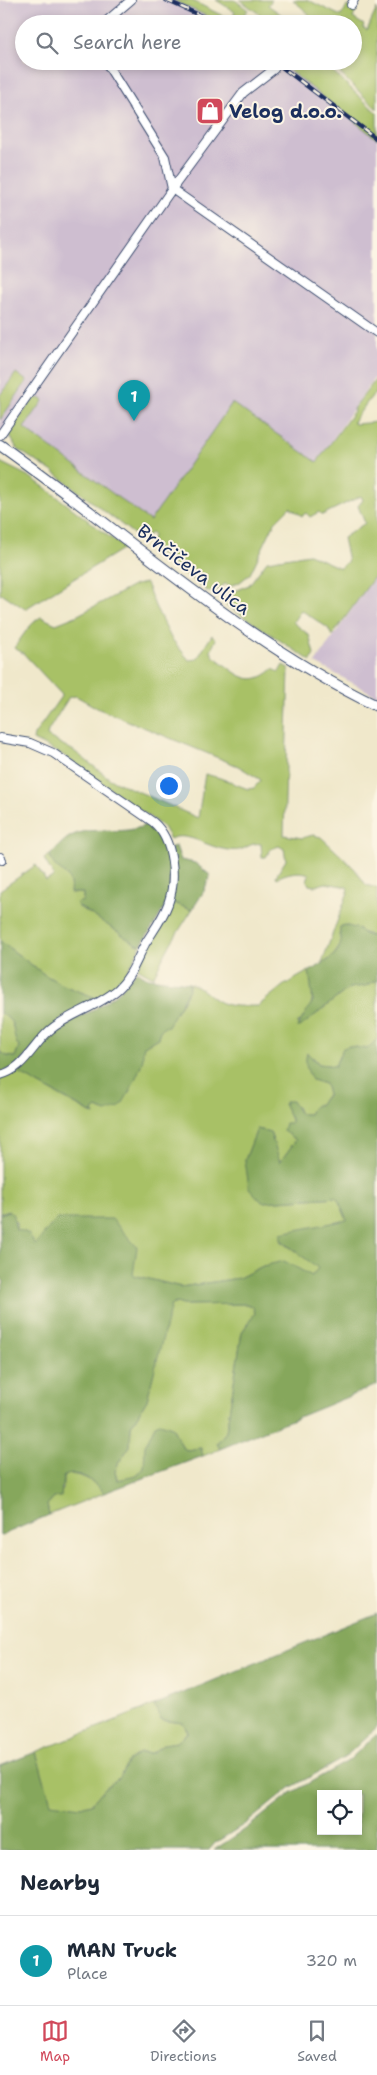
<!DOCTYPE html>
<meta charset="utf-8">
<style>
:root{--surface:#fff;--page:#f2f2f3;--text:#1f2937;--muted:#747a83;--line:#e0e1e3;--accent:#d1495b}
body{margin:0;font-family:"Shantell Sans",sans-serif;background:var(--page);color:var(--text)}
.controls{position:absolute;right:15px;bottom:15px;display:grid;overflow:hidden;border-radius:0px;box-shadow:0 2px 8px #0003}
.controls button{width:45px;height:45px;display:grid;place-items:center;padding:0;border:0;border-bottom:1px solid var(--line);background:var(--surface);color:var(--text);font:25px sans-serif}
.you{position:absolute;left:168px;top:785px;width:18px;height:18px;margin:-12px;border:4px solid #fff;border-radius:50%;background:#1a73e8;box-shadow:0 0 0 8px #1a73e833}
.badge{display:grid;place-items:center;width:32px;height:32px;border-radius:50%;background:var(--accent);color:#fff;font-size:16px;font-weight:700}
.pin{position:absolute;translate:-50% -41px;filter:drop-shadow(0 1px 2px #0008)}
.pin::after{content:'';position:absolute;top:26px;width:18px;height:15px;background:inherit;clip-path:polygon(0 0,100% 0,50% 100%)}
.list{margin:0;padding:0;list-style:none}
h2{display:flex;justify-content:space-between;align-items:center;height:65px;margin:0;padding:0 20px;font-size:21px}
h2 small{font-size:16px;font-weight:400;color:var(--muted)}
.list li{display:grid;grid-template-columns:32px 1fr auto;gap:15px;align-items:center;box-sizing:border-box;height:90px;padding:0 20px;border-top:1px solid var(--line)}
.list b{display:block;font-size:19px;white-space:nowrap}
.list p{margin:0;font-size:16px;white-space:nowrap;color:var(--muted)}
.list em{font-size:16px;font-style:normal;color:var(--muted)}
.icon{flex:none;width:28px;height:28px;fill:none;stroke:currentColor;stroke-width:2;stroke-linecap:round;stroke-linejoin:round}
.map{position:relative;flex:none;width:377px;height:1850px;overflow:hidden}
.search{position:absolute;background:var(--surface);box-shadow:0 2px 8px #0003;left:15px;right:15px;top:15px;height:55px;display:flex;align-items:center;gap:12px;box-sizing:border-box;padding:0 18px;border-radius:28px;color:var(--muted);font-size:19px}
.sheet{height:155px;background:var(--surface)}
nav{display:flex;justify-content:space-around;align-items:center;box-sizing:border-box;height:70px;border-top:1px solid var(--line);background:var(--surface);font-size:14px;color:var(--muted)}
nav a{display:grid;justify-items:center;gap:2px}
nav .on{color:var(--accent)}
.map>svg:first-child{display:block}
</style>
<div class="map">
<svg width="377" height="1850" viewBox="0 0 377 1850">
<rect width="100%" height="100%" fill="#fcf5e5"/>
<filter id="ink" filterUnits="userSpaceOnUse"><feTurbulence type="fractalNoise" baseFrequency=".02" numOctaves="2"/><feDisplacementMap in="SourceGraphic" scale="10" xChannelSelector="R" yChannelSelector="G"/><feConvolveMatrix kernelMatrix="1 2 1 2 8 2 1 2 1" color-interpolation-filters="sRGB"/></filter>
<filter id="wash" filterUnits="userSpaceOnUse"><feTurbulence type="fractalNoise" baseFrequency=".0096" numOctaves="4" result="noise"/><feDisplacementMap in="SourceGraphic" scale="20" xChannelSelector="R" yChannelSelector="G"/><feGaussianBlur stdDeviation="1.12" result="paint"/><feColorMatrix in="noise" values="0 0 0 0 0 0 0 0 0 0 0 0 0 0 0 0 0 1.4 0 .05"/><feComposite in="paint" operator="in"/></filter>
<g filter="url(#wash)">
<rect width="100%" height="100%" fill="#f0e8cb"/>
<!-- industrial -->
<g fill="#cebed0">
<polygon points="0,0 176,0 230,24 24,24 24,61 279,61 377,136 377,374 317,462 232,403 150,521 0,433"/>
<polygon points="377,573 377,696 315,663"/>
</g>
<!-- green -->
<g fill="#a8c166" stroke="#627862" fill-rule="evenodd">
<polygon points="172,0 191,0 231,20 235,12 216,0 235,0 248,10 237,24 224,24"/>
<polygon points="240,0 272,0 268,5 293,23 298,17 303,20 309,14 293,0 308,0 341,16 347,6 356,11 353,18 364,25 363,28 367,30 377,8 377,109 327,61 353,61 353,24 273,24"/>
<polygon points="277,61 322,61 377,113 377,139"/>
<polygon points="16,373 27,381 0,420 0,395"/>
<polygon points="377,378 377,392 372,396 353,422 355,424 377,422 377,573 332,636 328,628 301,610 293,622 309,635 314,654 311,661 225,604 222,598 225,599 229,595 229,593 249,585 267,561 309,554 340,568 348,561 343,538 365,523 358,506 363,500 361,496 322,515 319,512 310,517 306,513 302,516 290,507 275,522 250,574 240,582 230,586 225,584 213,593 207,591 152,547 151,544 153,535 151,533 143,539 139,538 53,472 17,449 10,436 12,428 34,398 39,398 44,400 24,428 150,521 232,403 317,462 354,411 353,409"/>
<polygon points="0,462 30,477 47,489 124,548 25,609 3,594 0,595"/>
<path d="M146,583L155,606L171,638L189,660L197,659L212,635L216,639L211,651L213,656C235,671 248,691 273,669L279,672L283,665L289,668L284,835L302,838L313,835L321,837L355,869L366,885L377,888V938L344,925L340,927V946L333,956L321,965L348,892L347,887L326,883L314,886L309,885L307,881L309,874C299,870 286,873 277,878L276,876L286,860L284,849L279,846L271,849L266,857H262L261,844C251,842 248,848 239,850C235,851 227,850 223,849C206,846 186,831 170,839L163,827L147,815L63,755L33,740L34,735L62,695L23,653L14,648C22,637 30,623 41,617L56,624L76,616L135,585ZM76,696L99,709L238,766L261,780L254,788L248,789L220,778L205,774L198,818L110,779L74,751L47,736L48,731L69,697Z"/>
<path d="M50,855C54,874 74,870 70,893H83V901L77,906L141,945C129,970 122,983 99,999L65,986L45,975L0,941V890L36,865L46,881L54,876L44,859Z"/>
<polygon points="171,902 192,910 171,943 153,977 137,968"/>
<path d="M309,971C313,994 317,1007 297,1024L300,1027L349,988L366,986L377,980V1039L367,1049L349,1046L339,1056L335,1066L319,1064L313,1057L312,1080L325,1084L328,1093L320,1104L313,1107L309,1114H300L297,1107L284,1104L291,1120L296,1140L280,1162L270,1132L257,1129L245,1160L262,1202L337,1197L348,1220L281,1241L319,1268L312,1276L263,1266L239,1278L181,1287L133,1275L34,1245L16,1230V1222L2,1212L0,1214V1078L17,1072L94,1115L93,1111L97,1108L103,1111L142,1052L144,1046L158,1038C160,1019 189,1006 189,983C201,987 206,993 216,1000C228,1008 244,1006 258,1006L284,985Z"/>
<path d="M0,1012C5,1016 12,1020 13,1027C15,1035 14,1040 19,1046L15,1057L7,1056L0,1052Z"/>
<polygon points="177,1303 183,1305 247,1304 253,1306 255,1313 242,1332 226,1432 217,1443 220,1449 203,1456 200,1448 187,1450 183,1448 172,1427 163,1425 144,1468 137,1476 118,1481 115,1471 119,1462 130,1446 131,1426 147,1400 169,1309 171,1305"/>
<path d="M68,1474C84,1475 94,1481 104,1493L49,1515L47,1505L54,1497L63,1490V1477Z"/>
<polygon points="154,1705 161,1720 183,1723 188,1731 177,1742 164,1744 152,1753 140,1753 128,1761 120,1777 105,1788 91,1804 81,1807 51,1804 36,1752"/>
</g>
<!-- forest -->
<g fill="#86a75b" stroke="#506b5c" fill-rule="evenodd">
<path d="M149,823C172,839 174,881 165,905C159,919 149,932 141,945L136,944L77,905V903L83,901V893H70C74,869 54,875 50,855C57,848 64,839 73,835C97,824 124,838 149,823Z"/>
<polygon points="176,846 181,860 195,863 210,875 204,891 192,910 171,902 171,847"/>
<path d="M344,925L359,929L364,934L377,938V980L366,986L349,988L300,1027H297L313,1001L309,971C321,965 342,955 341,938C341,934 339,932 340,927Z"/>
<path d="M0,941L45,975L65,986L99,999L64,1017L16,1066L0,1073V1052L7,1056L15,1057L19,1047C14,1040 15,1035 13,1027C12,1020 5,1016 0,1012Z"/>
<path d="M136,971L148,978L189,983V989L168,1026C161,1028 159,1031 158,1038L144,1046C142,1051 143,1053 143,1058C142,1067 126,1100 120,1107L106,1112L97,1108L93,1111L95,1115L17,1072L50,1033L67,1022L92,1011L119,992Z"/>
<path d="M377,1039V1385L220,1449L217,1443L226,1432L242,1332L255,1313L253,1307L247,1304L183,1305L177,1303L171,1305L147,1400L131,1426L130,1446L119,1462L115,1471L117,1480L137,1476L144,1468L145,1446L155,1425L160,1423L172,1427L183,1448L187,1450L201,1448L203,1456L104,1493C94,1482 78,1468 63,1477L61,1497H54L47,1505L49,1515L0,1536V1292L4,1282L1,1278L0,1270V1214L9,1211L13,1214L16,1230C28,1231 30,1234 35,1245L56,1219H112L137,1247L133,1275L181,1287L239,1278L263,1266L284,1261L312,1276L318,1268L281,1240V1233L347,1220L337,1197L262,1202L249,1188L245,1160L257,1129L270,1132L280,1162L296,1140L283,1131L285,1123H291V1119L284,1105L286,1101H292L300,1114H309L313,1107L320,1104L328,1094L325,1084L312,1080C307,1070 304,1064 307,1053L319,1064L335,1066L343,1048L349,1046L367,1049Z"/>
<polygon points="377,1613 377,1727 344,1758 290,1788 248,1822 215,1843 209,1850 0,1850 0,1766 36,1752 51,1803 81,1807 91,1804 105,1788 120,1777 128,1761 140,1753 152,1753 164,1744 177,1742 188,1732 183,1723 161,1720 154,1705"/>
<path d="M377,1734V1850H214L247,1828L291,1793L348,1761ZM321,1794H358V1831H321Z"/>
</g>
</g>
<g filter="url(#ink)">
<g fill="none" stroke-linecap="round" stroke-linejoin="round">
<defs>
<g id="minor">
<polyline points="351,5 354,0"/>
<polyline points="103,24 131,0"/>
<polyline points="105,61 165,157 172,189 377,333"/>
<polyline points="0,435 172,189 243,93 274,69"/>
<path d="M0,738L30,743L53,753L153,822C174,840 177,879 168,904C163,918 153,931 145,944C137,959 131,977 118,989C98,1007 70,1013 50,1030C33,1045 23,1070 0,1075"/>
<polyline points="0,857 2,860"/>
</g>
<path id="tertiary" d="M0,445C125,533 238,639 377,706"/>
</defs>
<!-- minor casing -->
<use href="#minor" stroke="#3b4b6e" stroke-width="10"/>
<!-- tertiary casing -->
<use href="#tertiary" stroke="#3b4b6e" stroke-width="12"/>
<!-- minor -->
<use href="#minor" stroke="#fff" stroke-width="8"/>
<!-- tertiary -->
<use href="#tertiary" stroke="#fff" stroke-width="10"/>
<defs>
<g id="rail">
<polyline points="166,0 219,24"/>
<polyline points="274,61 377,139"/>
</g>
</defs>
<!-- rail casing -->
<use href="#rail" stroke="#1b2f5e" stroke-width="4.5"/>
<!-- rail -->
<use href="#rail" stroke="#fcf5e5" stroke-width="2.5" stroke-dasharray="8" stroke-linecap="butt"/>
</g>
</g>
<!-- icons -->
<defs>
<symbol id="shop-square" viewBox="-11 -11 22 22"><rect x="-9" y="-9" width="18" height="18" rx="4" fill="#d1495b" stroke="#fcf5e5"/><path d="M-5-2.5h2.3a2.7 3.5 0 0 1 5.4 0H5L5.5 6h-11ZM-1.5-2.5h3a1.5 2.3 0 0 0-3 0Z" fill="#fff"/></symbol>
</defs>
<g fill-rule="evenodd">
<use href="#shop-square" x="194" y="95" width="32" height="32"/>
</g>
<g text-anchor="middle" stroke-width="4" stroke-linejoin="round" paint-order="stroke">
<!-- poi labels -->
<g font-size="19" font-weight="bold" fill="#1b2f5e" stroke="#fcf5e5" text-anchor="start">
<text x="229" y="118">Velog d.o.o.</text>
</g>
<!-- street labels -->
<g font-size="19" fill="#1b2f5e" stroke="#fcf5e5">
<text transform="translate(194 569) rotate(37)" y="7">Brnčičeva ulica</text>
</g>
</g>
</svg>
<div class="controls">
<button><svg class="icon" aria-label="locate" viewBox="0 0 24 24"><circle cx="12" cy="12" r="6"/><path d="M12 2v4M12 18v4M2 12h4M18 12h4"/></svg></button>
</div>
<div class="you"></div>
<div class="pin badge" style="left:134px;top:421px;background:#0f9aa8">1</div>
<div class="search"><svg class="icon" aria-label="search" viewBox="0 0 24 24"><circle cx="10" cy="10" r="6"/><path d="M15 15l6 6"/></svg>Search here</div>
</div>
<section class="sheet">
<h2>Nearby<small></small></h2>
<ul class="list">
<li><span class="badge" style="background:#0f9aa8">1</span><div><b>MAN Truck</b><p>Place</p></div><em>320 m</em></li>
</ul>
</section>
<nav>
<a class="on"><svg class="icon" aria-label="map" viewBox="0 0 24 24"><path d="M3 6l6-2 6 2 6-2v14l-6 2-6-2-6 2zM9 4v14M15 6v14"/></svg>Map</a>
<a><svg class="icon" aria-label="directions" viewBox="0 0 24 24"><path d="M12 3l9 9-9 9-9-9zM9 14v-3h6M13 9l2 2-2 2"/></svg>Directions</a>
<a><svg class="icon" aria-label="saved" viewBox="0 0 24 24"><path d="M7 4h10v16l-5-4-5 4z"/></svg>Saved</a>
</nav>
